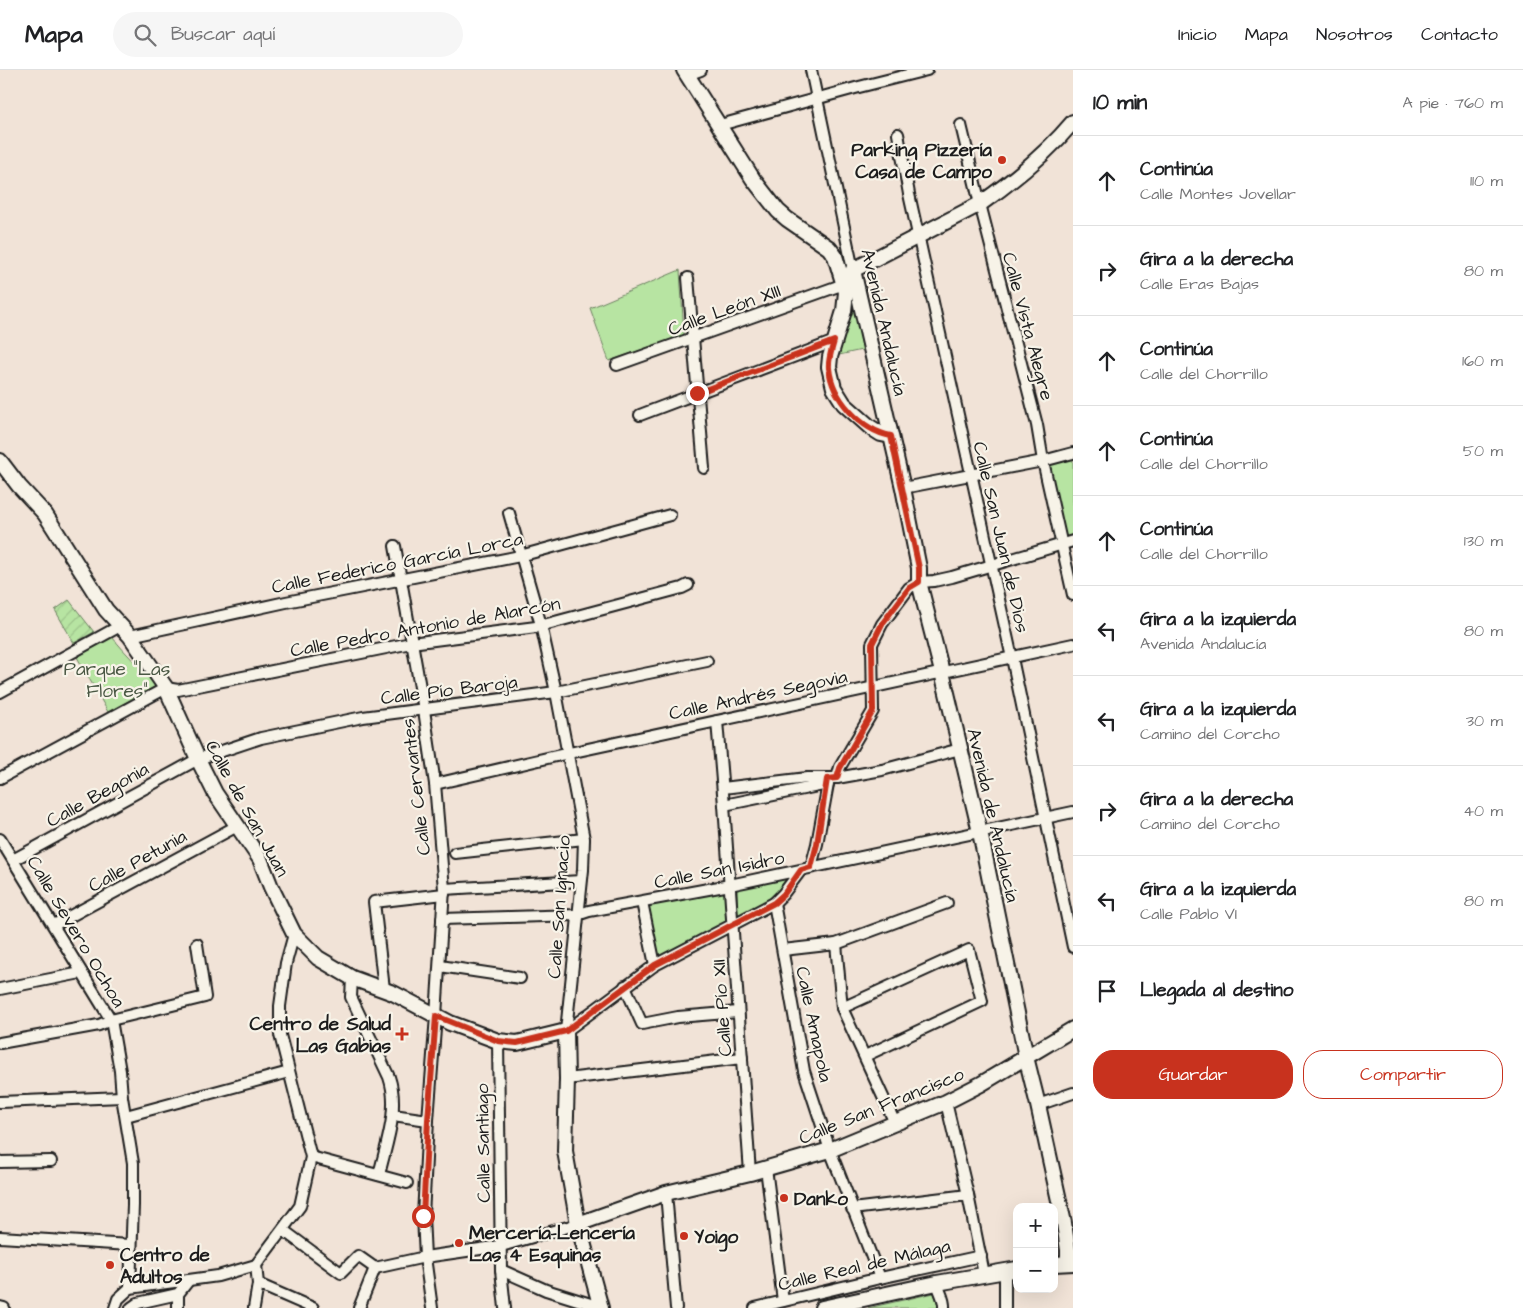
<!DOCTYPE html>
<html lang="es">
<meta charset="utf-8">
<style>
:root{--surface:#fff;--page:#f6f6f6;--text:#202124;--muted:#757577;--line:#e0e0e0;--accent:#c8321e}
body{margin:0;font-family:"Architects Daughter",sans-serif;background:var(--page);color:var(--text)}
.controls{position:absolute;right:15px;bottom:15px;display:grid;overflow:hidden;border-radius:10px;box-shadow:0 5px 20px #0002}
.controls button{width:45px;height:45px;display:grid;place-items:center;padding:0;border:0;border-bottom:1px solid var(--line);background:var(--surface);color:var(--text);font:25px sans-serif}
.stop{position:absolute;width:15px;height:15px;margin:-11px;border:4px solid #c8321e;border-radius:50%;background:#fff}
.stop.end{background:#c8321e;border-color:#fff;box-shadow:0 1px 5px #0008}
.list{margin:0;padding:0;list-style:none}
h2{display:flex;justify-content:space-between;align-items:center;height:65px;margin:0;padding:0 20px;font-size:21px}
h2 small{font-size:16px;font-weight:400;color:var(--muted)}
.list li{display:grid;grid-template-columns:32px 1fr auto;gap:15px;align-items:center;box-sizing:border-box;height:90px;padding:0 20px;border-top:1px solid var(--line)}
.list b{display:block;font-size:19px;white-space:nowrap}
.list p{margin:0;font-size:16px;white-space:nowrap;color:var(--muted)}
.list em{font-size:16px;font-style:normal;color:var(--muted)}
.actions{display:flex;gap:10px;padding:15px 20px}
.actions a{flex:1;padding:11px 0;border:1px solid var(--accent);border-radius:20px;text-align:center;font-size:18px;color:var(--accent)}
.actions .main{background:var(--accent);color:#fff}
.icon{flex:none;width:28px;height:28px;fill:none;stroke:currentColor;stroke-width:2;stroke-linecap:round;stroke-linejoin:round}
.map{position:relative;flex:none;width:1073px;height:1238px;overflow:hidden}
header{display:flex;align-items:center;gap:30px;box-sizing:border-box;height:70px;padding:0 25px;background:var(--surface);border-bottom:1px solid var(--line)}
header strong{font-size:24px}
nav{display:flex;gap:28px;margin-inline-start:auto;font-size:18px}
.search{width:350px;height:45px;background:var(--page);display:flex;align-items:center;gap:12px;box-sizing:border-box;padding:0 18px;border-radius:28px;color:var(--muted);font-size:19px}
main{display:flex}
aside{flex:1;background:var(--surface)}
.map>svg:first-child{display:block}
</style>
<header>
<strong>Mapa</strong>
<div class="search"><svg class="icon" aria-label="search" viewBox="0 0 24 24"><circle cx="10" cy="10" r="6"/><path d="M15 15l6 6"/></svg>Buscar aquí</div>
<nav><a>Inicio</a><a>Mapa</a><a>Nosotros</a><a>Contacto</a></nav>
</header>
<main>
<div class="map">
<svg width="1073" height="1238" viewBox="0 0 1073 1238">
<defs>
<pattern id="garden-furrows" width="10" height="10" patternUnits="userSpaceOnUse" patternTransform="scale(1.25)"><rect width="10" height="10" fill="#b7e4a2"/><path d="M-1 1l2-2M0 10L10 0M9 11l2-2" fill="none" stroke="#9dc38b"/></pattern>
</defs>
<rect width="100%" height="100%" fill="#f1e3d7"/>
<filter id="ink" filterUnits="userSpaceOnUse"><feTurbulence type="fractalNoise" baseFrequency=".02" numOctaves="2"/><feDisplacementMap in="SourceGraphic" scale="10" xChannelSelector="R" yChannelSelector="G"/><feConvolveMatrix kernelMatrix="1 2 1 2 8 2 1 2 1" color-interpolation-filters="sRGB"/></filter>
<g filter="url(#ink)">
<!-- green -->
<g fill="#b7e4a2" stroke="#6a805f">
<polygon points="680,200 684,265 609,291 590,238"/>
<polygon points="853,200 871,278 830,287"/>
<polygon points="1073,383 1073,471 1061,475 1043,391"/>
<path d="M112,567C126,584 142,599 156,616L108,642L77,587Z"/>
<polygon points="786,809 787,812 770,831 738,847 737,818"/>
<polygon points="726,821 727,853 658,887 648,836"/>
<polygon points="934,1223 939,1238 868,1238"/>
</g>
<!-- garden -->
<polygon fill="url(#garden-furrows)" stroke="#6a805f" points="69,530 94,562 74,573 55,540"/>
<g fill="none" stroke-linecap="round" stroke-linejoin="round">
<defs>
<g id="street">
<polyline points="811,0 853,200"/>
<polyline points="687,5 701,0"/>
<polyline points="720,55 859,17 927,0"/>
<polyline points="961,55 980,134 1037,355 1043,391 1073,525"/>
<polyline points="898,64 909,124 1012,588 1073,877"/>
<polyline points="688,208 704,398"/>
<polyline points="617,295 844,214"/>
<polyline points="640,345 835,271"/>
<polyline points="903,418 1043,391 1073,383"/>
<polyline points="509,443 541,555 556,622 584,769 583,800 566,961"/>
<polyline points="395,476 424,640 435,714 444,819 436,946 428,1050 423,1146 425,1187 432,1238"/>
<polyline points="130,566 286,532 520,486 670,445"/>
<polyline points="0,622 120,556"/>
<polyline points="717,651 724,735 750,1103"/>
<polyline points="0,708 166,618 178,620 411,573 536,557 682,518 688,515"/>
<polyline points="837,708 840,697 873,641 872,574 882,554 909,518 919,512 934,511 952,507 1073,471"/>
<polyline points="435,714 569,683 1073,574"/>
<polyline points="723,718 807,708 837,708 882,700 960,679"/>
<polyline points="724,735 828,714 828,710"/>
<polyline points="0,769 111,950 120,1001 122,1027 133,1093 133,1135 130,1218 118,1229 115,1238"/>
<polyline points="455,783 584,769"/>
<polyline points="13,790 198,689 261,668 363,647 556,622 707,591"/>
<polyline points="811,797 817,774 828,714"/>
<polyline points="444,819 581,811"/>
<polyline points="642,832 655,895"/>
<polyline points="774,833 804,1001 830,1080 880,1208"/>
<polyline points="442,849 577,845 589,841 730,815 1073,742"/>
<polyline points="54,855 237,756"/>
<polyline points="836,874 842,938 895,1053"/>
<polyline points="783,880 836,874 947,833"/>
<polyline points="440,896 520,908"/>
<path d="M352,908L351,927L389,1007C400,1039 386,1074 379,1105"/>
<polyline points="625,916 642,954 678,947 738,942"/>
<polyline points="0,919 81,903"/>
<polyline points="384,919 374,832 444,824"/>
<polyline points="842,938 969,880 982,931 865,986"/>
<polyline points="566,961 655,895 774,833 783,824 801,800"/>
<polyline points="498,971 501,1200 546,1220 600,1237"/>
<polyline points="0,973 99,955 111,950 205,927 197,874"/>
<polyline points="567,1009 742,988"/>
<polyline points="0,1032 122,1027"/>
<polyline points="946,1032 968,1125 984,1204"/>
<polyline points="1038,1035 1073,1023"/>
<polyline points="393,1045 428,1050"/>
<polyline points="126,1046 289,1002"/>
<polyline points="311,1087 407,1113"/>
<polyline points="0,1092 51,1091"/>
<polyline points="766,1098 783,1231"/>
<polyline points="666,1123 676,1238"/>
<polyline points="852,1139 968,1125"/>
<polyline points="283,1160 341,1203 358,1186 375,1198"/>
<polyline points="0,1167 130,1175"/>
<polyline points="256,1195 300,1136 311,1087 280,965 280,936 286,893 294,864"/>
<polyline points="501,1200 505,1238"/>
<polyline points="1005,1200 1005,1238"/>
<path d="M937,1213C939,1221 945,1229 944,1238"/>
<polyline points="258,1214 313,1238"/>
<polyline points="130,1218 218,1206 256,1195"/>
<polyline points="178,1224 178,1238"/>
<polyline points="0,1237 4,1238"/>
<polyline points="131,1238 138,1233 178,1224 189,1210"/>
<polyline points="254,1238 258,1214 256,1195"/>
<polyline points="359,1238 375,1198 425,1187 501,1176 578,1154"/>
<polyline points="755,1238 880,1208 981,1186"/>
</g>
<g id="secondary">
<polyline points="684,0 753,109 778,141 787,149 829,178 835,186 846,222 844,241 830,287 829,297 834,318 844,334 870,357 881,364 891,366"/>
<polyline points="0,391 19,416 45,444 106,540 130,566 166,618 198,689 215,723 260,789 271,817 294,864 318,888 352,908 393,923 450,953 498,971 517,973 566,961 567,1009 565,1081 578,1154 601,1238"/>
<polyline points="578,1154 666,1123 750,1103 830,1080 946,1032 981,1014 1073,959"/>
<path d="M1068,1193V1180L1064,1153L1038,1035L1026,987L980,762L942,602L919,512V498L903,418L853,200L980,134C1013,111 1047,83 1073,52"/>
<polyline points="1054,1194 1073,1193"/>
<polyline points="822,1238 937,1213 1017,1199"/>
</g>
</defs>
<!-- street casing -->
<use href="#street" stroke="#1c1c1c" stroke-width="14"/>
<!-- secondary casing -->
<use href="#secondary" stroke="#1c1c1c" stroke-width="18"/>
<!-- street -->
<use href="#street" stroke="#f7f3e8" stroke-width="10"/>
<!-- secondary -->
<use href="#secondary" stroke="#f7f3e8" stroke-width="14"/>
</g>
</g>
<g fill="none" stroke-linecap="round" stroke-linejoin="round" filter="url(#ink)">
<!-- route -->
<path stroke="#c8321e" stroke-width="6" d="M423,1146L428,1050L436,946L498,971L517,973L566,961L655,895L774,833L784,824L801,800L811,797L817,774L827,709L837,708L840,698L873,641L872,574L882,554L909,518L919,512V498L891,366C861,360 832,329 829,298C828,289 832,279 834,271L697,323"/>
</g>
<!-- markers -->
<g fill="#c8321e" stroke="#f7f3e8" stroke-width="2">
<circle cx="1002" cy="90" r="5"/>
<path d="M399.5 956.5h5v5h5v5h-5v5h-5v-5h-5v-5h5z"/>
<circle cx="784" cy="1128" r="5"/>
<circle cx="684" cy="1166" r="5"/>
<circle cx="459" cy="1173" r="5"/>
<circle cx="110" cy="1195" r="5"/>
</g>
<g text-anchor="middle" stroke-width="4.5" stroke-linejoin="round" paint-order="stroke">
<!-- poi labels -->
<g font-size="19" font-weight="bold" fill="#1c1c1c" stroke="#f7f3e8" text-anchor="start">
<text x="992" y="86" text-anchor="end">Parking Pizzería<tspan x="992" dy="22">Casa de Campo</tspan></text>
<text x="391" y="960" text-anchor="end">Centro de Salud<tspan x="391" dy="22">Las Gabias</tspan></text>
<text x="794" y="1135">Danko</text>
<text x="469" y="1169">Mercería-Lencería<tspan x="469" dy="22">Las 4 Esquinas</tspan></text>
<text x="694" y="1173">Yoigo</text>
<text x="120" y="1191">Centro de<tspan x="120" dy="22">Adultos</tspan></text>
</g>
<!-- street labels -->
<g font-size="19" fill="#1c1c1c" stroke="#f7f3e8">
<text transform="translate(724 239) rotate(-20)" y="7">Calle León XIII</text>
<text transform="translate(885 252) rotate(77)" y="7">Avenida Andalucía</text>
<text transform="translate(1029 256) rotate(75)" y="7">Calle Vista Alegre</text>
<text transform="translate(1002 467) rotate(77)" y="7">Calle San Juan de Dios</text>
<text transform="translate(397 492) rotate(-11)" y="7">Calle Federico García Lorca</text>
<text transform="translate(425 556) rotate(-10)" y="7">Calle Pedro Antonio de Alarcón</text>
<text transform="translate(449 619) rotate(-7)" y="7">Calle Pío Baroja</text>
<text transform="translate(758 624) rotate(-12)" y="7">Calle Andrés Segovia</text>
<text transform="translate(415 717) rotate(-97)" y="7">Calle Cervantes</text>
<text transform="translate(97 724) rotate(-29)" y="7">Calle Begonia</text>
<text transform="translate(248 738) rotate(61)" y="7">Calle de San Juan</text>
<text transform="translate(994 745) rotate(77)" y="7">Avenida de Andalucía</text>
<text transform="translate(137 790) rotate(-29)" y="7">Calle Petunia</text>
<text transform="translate(719 799) rotate(-11)" y="7">Calle San Isidro</text>
<text transform="translate(558 837) rotate(-86)" y="7">Calle San Ignacio</text>
<text transform="translate(77 861) rotate(59)" y="7">Calle Severo Ochoa</text>
<text transform="translate(721 938) rotate(-94)" y="7">Calle Pío XII</text>
<text transform="translate(815 954) rotate(78)" y="7">Calle Amapola</text>
<text transform="translate(881 1035) rotate(-22)" y="7">Calle San Francisco</text>
<text transform="translate(482 1073) rotate(-91)" y="7">Calle Santiago</text>
<text transform="translate(864 1194) rotate(-13)" y="7">Calle Real de Málaga</text>
</g>
<!-- park labels -->
<g font-size="19" fill="#4a5844" stroke="#f7f3e8">
<text x="117" y="605">Parque "Las<tspan x="117" dy="22">Flores"</tspan></text>
</g>
</g>
</svg>
<div class="controls">
<button>+</button>
<button>−</button>
</div>
<div class="stop" style="left:423px;top:1146px"></div>
<div class="stop end" style="left:697px;top:323px"></div>
</div>
<aside>
<h2>10 min<small>A pie · 760 m</small></h2>
<ul class="list">
<li><svg class="icon" aria-label="ahead" viewBox="0 0 24 24"><path d="M12 20V5M6 11l6-6 6 6"/></svg><div><b>Continúa</b><p>Calle Montes Jovellar</p></div><em>110 m</em></li>
<li><svg class="icon" aria-label="right" viewBox="0 0 24 24"><path d="M7 20v-9h11M14 6l5 5-5 5"/></svg><div><b>Gira a la derecha</b><p>Calle Eras Bajas</p></div><em>80 m</em></li>
<li><svg class="icon" aria-label="ahead" viewBox="0 0 24 24"><path d="M12 20V5M6 11l6-6 6 6"/></svg><div><b>Continúa</b><p>Calle del Chorrillo</p></div><em>160 m</em></li>
<li><svg class="icon" aria-label="ahead" viewBox="0 0 24 24"><path d="M12 20V5M6 11l6-6 6 6"/></svg><div><b>Continúa</b><p>Calle del Chorrillo</p></div><em>50 m</em></li>
<li><svg class="icon" aria-label="ahead" viewBox="0 0 24 24"><path d="M12 20V5M6 11l6-6 6 6"/></svg><div><b>Continúa</b><p>Calle del Chorrillo</p></div><em>130 m</em></li>
<li><svg class="icon" aria-label="left" viewBox="0 0 24 24"><path d="M17 20v-9H6M10 6l-5 5 5 5"/></svg><div><b>Gira a la izquierda</b><p>Avenida Andalucía</p></div><em>80 m</em></li>
<li><svg class="icon" aria-label="left" viewBox="0 0 24 24"><path d="M17 20v-9H6M10 6l-5 5 5 5"/></svg><div><b>Gira a la izquierda</b><p>Camino del Corcho</p></div><em>30 m</em></li>
<li><svg class="icon" aria-label="right" viewBox="0 0 24 24"><path d="M7 20v-9h11M14 6l5 5-5 5"/></svg><div><b>Gira a la derecha</b><p>Camino del Corcho</p></div><em>40 m</em></li>
<li><svg class="icon" aria-label="left" viewBox="0 0 24 24"><path d="M17 20v-9H6M10 6l-5 5 5 5"/></svg><div><b>Gira a la izquierda</b><p>Calle Pablo VI</p></div><em>80 m</em></li>
<li><svg class="icon" aria-label="arrive" viewBox="0 0 24 24"><path d="M6 21V4h12l-3 4 3 4H6"/></svg><div><b>Llegada al destino</b></div></li>
</ul>
<div class="actions"><a class="main">Guardar</a><a>Compartir</a></div>
</aside>
</main>
